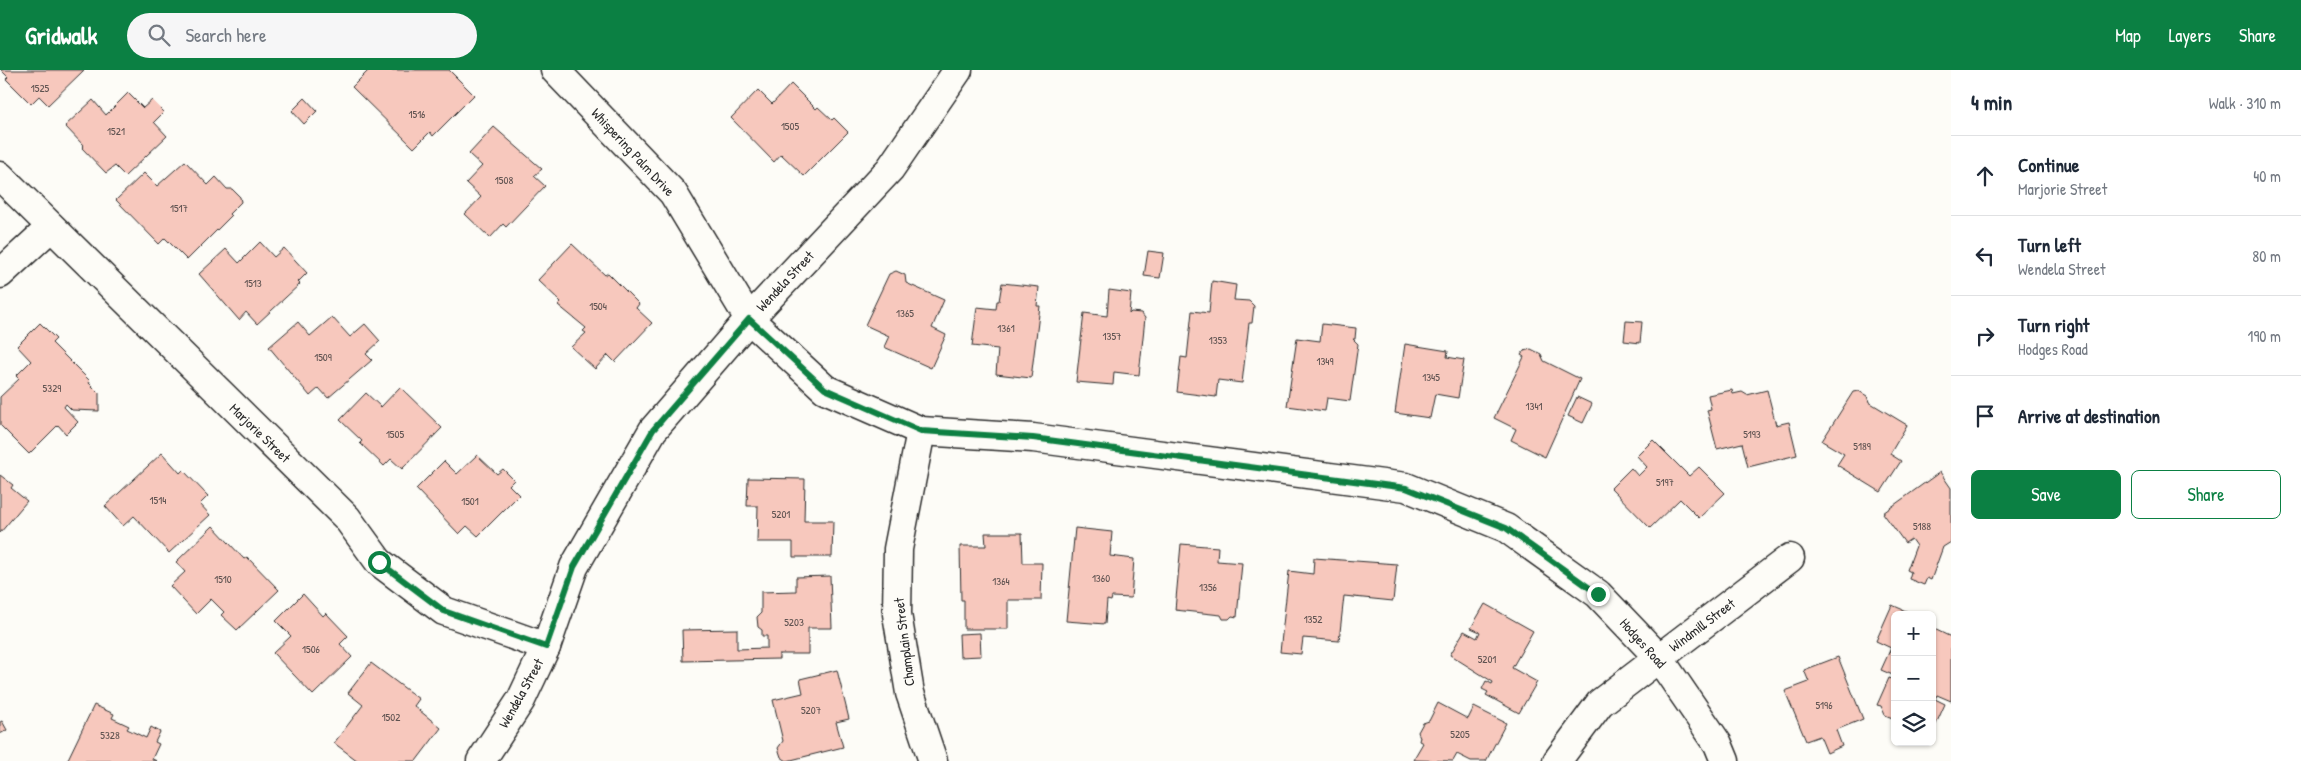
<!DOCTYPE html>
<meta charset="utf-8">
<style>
:root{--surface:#fff;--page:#f6f6f7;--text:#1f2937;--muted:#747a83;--line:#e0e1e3;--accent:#0b8043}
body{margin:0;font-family:"Patrick Hand",sans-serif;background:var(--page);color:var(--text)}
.controls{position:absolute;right:15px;bottom:15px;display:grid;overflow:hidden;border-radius:8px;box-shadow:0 1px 4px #0004}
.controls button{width:45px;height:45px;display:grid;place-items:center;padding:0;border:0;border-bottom:1px solid var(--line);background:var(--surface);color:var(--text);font:25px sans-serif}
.stop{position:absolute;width:15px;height:15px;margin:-11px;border:4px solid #0b8043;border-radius:50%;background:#fff}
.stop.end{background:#0b8043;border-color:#fff;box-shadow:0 1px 5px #0008}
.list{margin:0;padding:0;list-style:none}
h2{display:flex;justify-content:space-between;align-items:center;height:65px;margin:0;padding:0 20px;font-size:21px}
h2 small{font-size:16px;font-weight:400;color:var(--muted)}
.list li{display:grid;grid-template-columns:32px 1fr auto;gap:15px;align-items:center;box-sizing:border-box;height:80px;padding:0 20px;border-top:1px solid var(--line)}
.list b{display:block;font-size:19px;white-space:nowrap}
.list p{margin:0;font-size:16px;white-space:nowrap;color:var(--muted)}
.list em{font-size:16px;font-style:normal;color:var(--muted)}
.actions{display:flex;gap:10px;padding:15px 20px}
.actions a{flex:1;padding:11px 0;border:1px solid var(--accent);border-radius:8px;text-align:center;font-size:18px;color:var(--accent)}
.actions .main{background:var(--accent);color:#fff}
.icon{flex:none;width:28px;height:28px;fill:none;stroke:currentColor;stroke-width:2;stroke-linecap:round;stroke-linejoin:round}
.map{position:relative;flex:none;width:1951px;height:691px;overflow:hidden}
header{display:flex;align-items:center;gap:30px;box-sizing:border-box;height:70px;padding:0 25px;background:var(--accent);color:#fff}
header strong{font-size:24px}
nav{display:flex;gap:28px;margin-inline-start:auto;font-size:18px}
.search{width:350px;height:45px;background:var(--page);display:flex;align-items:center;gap:12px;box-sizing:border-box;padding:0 18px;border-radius:28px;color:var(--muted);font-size:19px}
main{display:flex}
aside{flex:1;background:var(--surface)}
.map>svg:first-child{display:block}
</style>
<header>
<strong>Gridwalk</strong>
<div class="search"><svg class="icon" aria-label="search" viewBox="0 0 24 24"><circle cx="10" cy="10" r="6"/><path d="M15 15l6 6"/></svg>Search here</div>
<nav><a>Map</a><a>Layers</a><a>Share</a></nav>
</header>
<main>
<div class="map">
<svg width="1951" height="691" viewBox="0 0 1951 691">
<rect width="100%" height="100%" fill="#fdfcf7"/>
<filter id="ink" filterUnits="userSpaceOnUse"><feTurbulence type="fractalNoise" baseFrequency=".02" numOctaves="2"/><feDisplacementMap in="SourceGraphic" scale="10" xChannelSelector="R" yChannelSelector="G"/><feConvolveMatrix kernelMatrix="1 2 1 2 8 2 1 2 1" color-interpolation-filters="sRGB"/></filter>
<g filter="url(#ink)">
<!-- building -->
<g fill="#f7c8bd" stroke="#2b2b2b">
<polygon points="1,0 84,0 48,35 39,26 31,34 6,9 8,7"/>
<polygon points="369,0 449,0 474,25 433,66 430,62 414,78 352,17"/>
<polygon points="791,14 816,39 818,37 832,50 834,48 848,62 804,106 781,84 774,92 731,48 758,20 772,34"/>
<polygon points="128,23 143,38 152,30 164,42 154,52 167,66 125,106 115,96 106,103 82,78 84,76 65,56 93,30 106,45"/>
<polygon points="305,28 317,41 304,54 292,41"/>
<polygon points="494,57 542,99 534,106 545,116 506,157 503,154 490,168 465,144 481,127 466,113 482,96 469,84"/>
<polygon points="185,91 208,115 216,107 227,119 232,119 240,127 241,132 229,144 231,146 187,190 165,168 159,174 116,130 144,103 157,116"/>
<polygon points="260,172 274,187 284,178 307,203 298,212 300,214 257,254 246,242 239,250 199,204 226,179 239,193"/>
<polygon points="572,174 605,205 608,203 639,234 636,238 652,253 615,292 608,285 595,299 571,277 586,263 583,261 586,258 558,235 561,232 538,210"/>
<polygon points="1148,181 1164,183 1160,208 1144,206"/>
<polygon points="896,201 905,205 906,213 944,230 932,258 946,265 931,298 884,277 889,266 865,255 889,204"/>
<polygon points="1212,211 1236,215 1234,230 1249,231 1254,236 1252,253 1249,253 1242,313 1218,310 1216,327 1177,322 1181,287 1187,288 1192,241 1209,243"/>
<polygon points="1002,213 1039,217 1037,236 1040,236 1031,308 996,304 998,279 972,276 977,237 996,239 997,231 999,231"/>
<polygon points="1109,220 1131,223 1129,244 1131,242 1141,243 1145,248 1139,305 1114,302 1113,315 1076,312 1084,243 1107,246"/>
<polygon points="332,247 350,267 365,254 380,271 366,284 372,290 328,328 319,318 310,326 269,277 298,252 310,266"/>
<polygon points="1626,251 1642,252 1640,273 1624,271"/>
<polygon points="40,253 56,269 52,273 90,311 89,313 99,323 99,341 72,340 66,334 64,337 78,352 66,364 58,355 29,384 0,355 0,327 19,309 16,306 31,291 17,276"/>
<polygon points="1322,254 1356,258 1355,269 1353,269 1358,274 1350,331 1327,328 1325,341 1287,336 1297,268 1320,271"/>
<polygon points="1405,274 1448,281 1447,287 1464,290 1458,328 1435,324 1430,348 1395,343"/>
<polygon points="1531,279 1541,284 1544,291 1580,309 1545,387 1511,370 1516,359 1494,348 1524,287 1521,285 1524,281"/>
<polygon points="400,317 442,358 402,399 391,389 384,396 360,373 362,371 340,350 366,323 381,337"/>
<polygon points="1732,320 1733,324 1742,322 1747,325 1767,320 1776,355 1789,352 1797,385 1748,397 1742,373 1717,379 1707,340 1711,339 1708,325"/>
<polygon points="1859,321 1867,326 1869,332 1907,355 1890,384 1901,391 1881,422 1837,395 1844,384 1822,371 1853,322"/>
<polygon points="1577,327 1592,334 1583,353 1568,346"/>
<polygon points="1653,370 1689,406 1699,397 1725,423 1699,448 1680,429 1650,458 1611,418 1631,398 1638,406 1647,397 1637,386"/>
<polygon points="162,383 180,403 183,400 208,426 200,434 210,445 169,483 134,446 123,456 105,436"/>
<polygon points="477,385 497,404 503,399 514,410 509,415 519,425 478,466 467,456 459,464 416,419 444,391 457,404"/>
<polygon points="1940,402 1951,418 1951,472 1943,477 1931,510 1927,508 1924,515 1909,509 1911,502 1907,500 1916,476 1911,469 1905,473 1883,443"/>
<polygon points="0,405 13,415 11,418 27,431 0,463"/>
<polygon points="748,408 805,409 804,451 833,451 832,487 793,487 793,472 757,472 758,436 747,436"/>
<polygon points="213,456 244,489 247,487 279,520 237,560 221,545 224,542 211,529 196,544 170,516 185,502 176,492"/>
<polygon points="1075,458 1112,462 1110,486 1134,489 1131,528 1112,527 1111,531 1107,530 1105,554 1066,551"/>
<polygon points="985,463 1022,463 1023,493 1042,493 1041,530 1008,530 1008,559 964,559 964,530 961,530 960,476 986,476"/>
<polygon points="1181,474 1218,477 1217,491 1242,493 1237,547 1232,546 1229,549 1223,549 1221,545 1175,540"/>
<polygon points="1314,488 1397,494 1393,531 1344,526 1339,571 1303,568 1301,584 1280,582 1289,501 1313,504"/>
<polygon points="830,506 832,558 808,558 808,584 779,584 779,589 683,591 682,560 737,559 737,579 767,578 767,566 762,566 762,560 758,557 757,547 761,543 761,522 796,521 796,507"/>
<polygon points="303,524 323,546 326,543 348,566 340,574 352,587 313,625 273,583 291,566 276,551"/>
<polygon points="1485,534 1533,561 1512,598 1537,612 1519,643 1486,625 1488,622 1482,619 1486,611 1492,614 1493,612 1450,585 1464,561 1477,568 1480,562 1471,558"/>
<polygon points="1892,535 1915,545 1895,545 1895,606 1881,600 1891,578 1876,571"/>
<polygon points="1932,558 1951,567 1951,631 1937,625 1935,629 1945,634 1932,663"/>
<polygon points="980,563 981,586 960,587 959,564"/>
<polygon points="1838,587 1863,649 1836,660 1842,676 1827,683 1820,666 1806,671 1785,621 1809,612 1804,600"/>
<polygon points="371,593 419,629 414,636 441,658 416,691 358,691 334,673 363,635 348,623"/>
<polygon points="837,600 849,649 836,652 843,677 787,691 781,687 778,678 783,671 773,630 803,623 800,609"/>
<polygon points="1889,608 1895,610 1895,649 1885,645 1881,636 1877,635"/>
<polygon points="1438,633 1468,649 1474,637 1506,653 1486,691 1471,691 1457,684 1453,691 1413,690 1423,673 1419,671 1420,667 1418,662 1423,653 1429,651"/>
<polygon points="94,635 114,644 112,648 129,656 127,659 146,668 151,657 160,662 155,672 159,674 152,689 157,691 67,691"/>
<polygon points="2,651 7,660 0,664 0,652"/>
</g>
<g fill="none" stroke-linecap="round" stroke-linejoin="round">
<defs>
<g id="minor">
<polyline points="555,0 673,123 749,249 825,319 921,361 1033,368 1406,417 1506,458 1598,524 1659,588 1718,674 1725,691"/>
<polyline points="0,106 347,448 379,492 444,541 546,577"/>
<polyline points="0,204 51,157"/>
<polyline points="921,361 898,479 897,544 910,623 933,691"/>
<polyline points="481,691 521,630 546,577 574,497 653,360 749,249 890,99 958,0"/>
<polyline points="1557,691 1600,633 1790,488"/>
</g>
</defs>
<!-- minor casing -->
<use href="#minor" stroke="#2b2b2b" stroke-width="31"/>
<!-- minor -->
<use href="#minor" stroke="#fdfcf7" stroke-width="28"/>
</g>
</g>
<g fill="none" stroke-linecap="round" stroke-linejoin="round" filter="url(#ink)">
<!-- route -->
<polyline stroke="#0b8043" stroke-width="6" points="379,492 444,541 546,577 574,497 653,360 749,249 825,319 921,361 1033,368 1406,418 1506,458 1598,524"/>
</g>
<g text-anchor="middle" stroke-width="4" stroke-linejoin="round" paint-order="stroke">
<!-- number labels -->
<g font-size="11" fill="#5e5250">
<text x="40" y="22">1525</text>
<text x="417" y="48">1516</text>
<text x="790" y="60">1505</text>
<text x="116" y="65">1521</text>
<text x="504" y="114">1508</text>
<text x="179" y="142">1517</text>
<text x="253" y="217">1513</text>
<text x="598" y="240">1504</text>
<text x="905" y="247">1365</text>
<text x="1006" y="262">1361</text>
<text x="1112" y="270">1357</text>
<text x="1218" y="274">1353</text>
<text x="323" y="291">1509</text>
<text x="1325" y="295">1349</text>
<text x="1431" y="311">1345</text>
<text x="52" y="322">5329</text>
<text x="1534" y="340">1341</text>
<text x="395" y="368">1505</text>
<text x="1752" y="368">5193</text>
<text x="1862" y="380">5189</text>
<text x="1665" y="416">5197</text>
<text x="158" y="434">1514</text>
<text x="470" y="435">1501</text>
<text x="781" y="448">5201</text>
<text x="1922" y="460">5188</text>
<text x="1101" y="512">1360</text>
<text x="223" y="513">1510</text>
<text x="1001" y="515">1364</text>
<text x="1208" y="521">1356</text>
<text x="1313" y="553">1352</text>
<text x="794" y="556">5203</text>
<text x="311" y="583">1506</text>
<text x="1487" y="593">5201</text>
<text x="1824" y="639">5196</text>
<text x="811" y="644">5207</text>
<text x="391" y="651">1502</text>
<text x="1460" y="668">5205</text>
<text x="110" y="669">5328</text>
</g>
<!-- street labels -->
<g font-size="14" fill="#2b2b2b" stroke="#fdfcf7">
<text transform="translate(633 82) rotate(47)" y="5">Whispering Palm Drive</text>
<text transform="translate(785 211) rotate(-47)" y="5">Wendela Street</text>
<text transform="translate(260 363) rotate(44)" y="5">Marjorie Street</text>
<text transform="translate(1702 555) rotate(-37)" y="5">Windmill Street</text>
<text transform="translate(904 572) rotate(-97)" y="5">Champlain Street</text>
<text transform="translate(1643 573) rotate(48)" y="5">Hodges Road</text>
<text transform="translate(521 623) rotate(-61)" y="5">Wendela Street</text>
</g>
</g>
</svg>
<div class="controls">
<button>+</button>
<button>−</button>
<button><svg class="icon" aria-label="layers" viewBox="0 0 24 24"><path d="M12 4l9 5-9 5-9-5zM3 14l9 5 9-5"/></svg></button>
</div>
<div class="stop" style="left:379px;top:492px"></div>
<div class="stop end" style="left:1598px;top:524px"></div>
</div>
<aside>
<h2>4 min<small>Walk · 310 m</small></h2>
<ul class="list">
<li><svg class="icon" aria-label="ahead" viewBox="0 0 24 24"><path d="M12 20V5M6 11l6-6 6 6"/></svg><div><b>Continue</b><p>Marjorie Street</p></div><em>40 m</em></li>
<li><svg class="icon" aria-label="left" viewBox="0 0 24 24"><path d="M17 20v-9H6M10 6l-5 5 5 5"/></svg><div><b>Turn left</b><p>Wendela Street</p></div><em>80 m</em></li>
<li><svg class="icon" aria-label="right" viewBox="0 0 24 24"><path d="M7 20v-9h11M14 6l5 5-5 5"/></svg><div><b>Turn right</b><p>Hodges Road</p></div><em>190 m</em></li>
<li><svg class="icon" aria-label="arrive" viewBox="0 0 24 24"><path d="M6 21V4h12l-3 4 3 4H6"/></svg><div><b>Arrive at destination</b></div></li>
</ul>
<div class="actions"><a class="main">Save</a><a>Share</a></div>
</aside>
</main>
